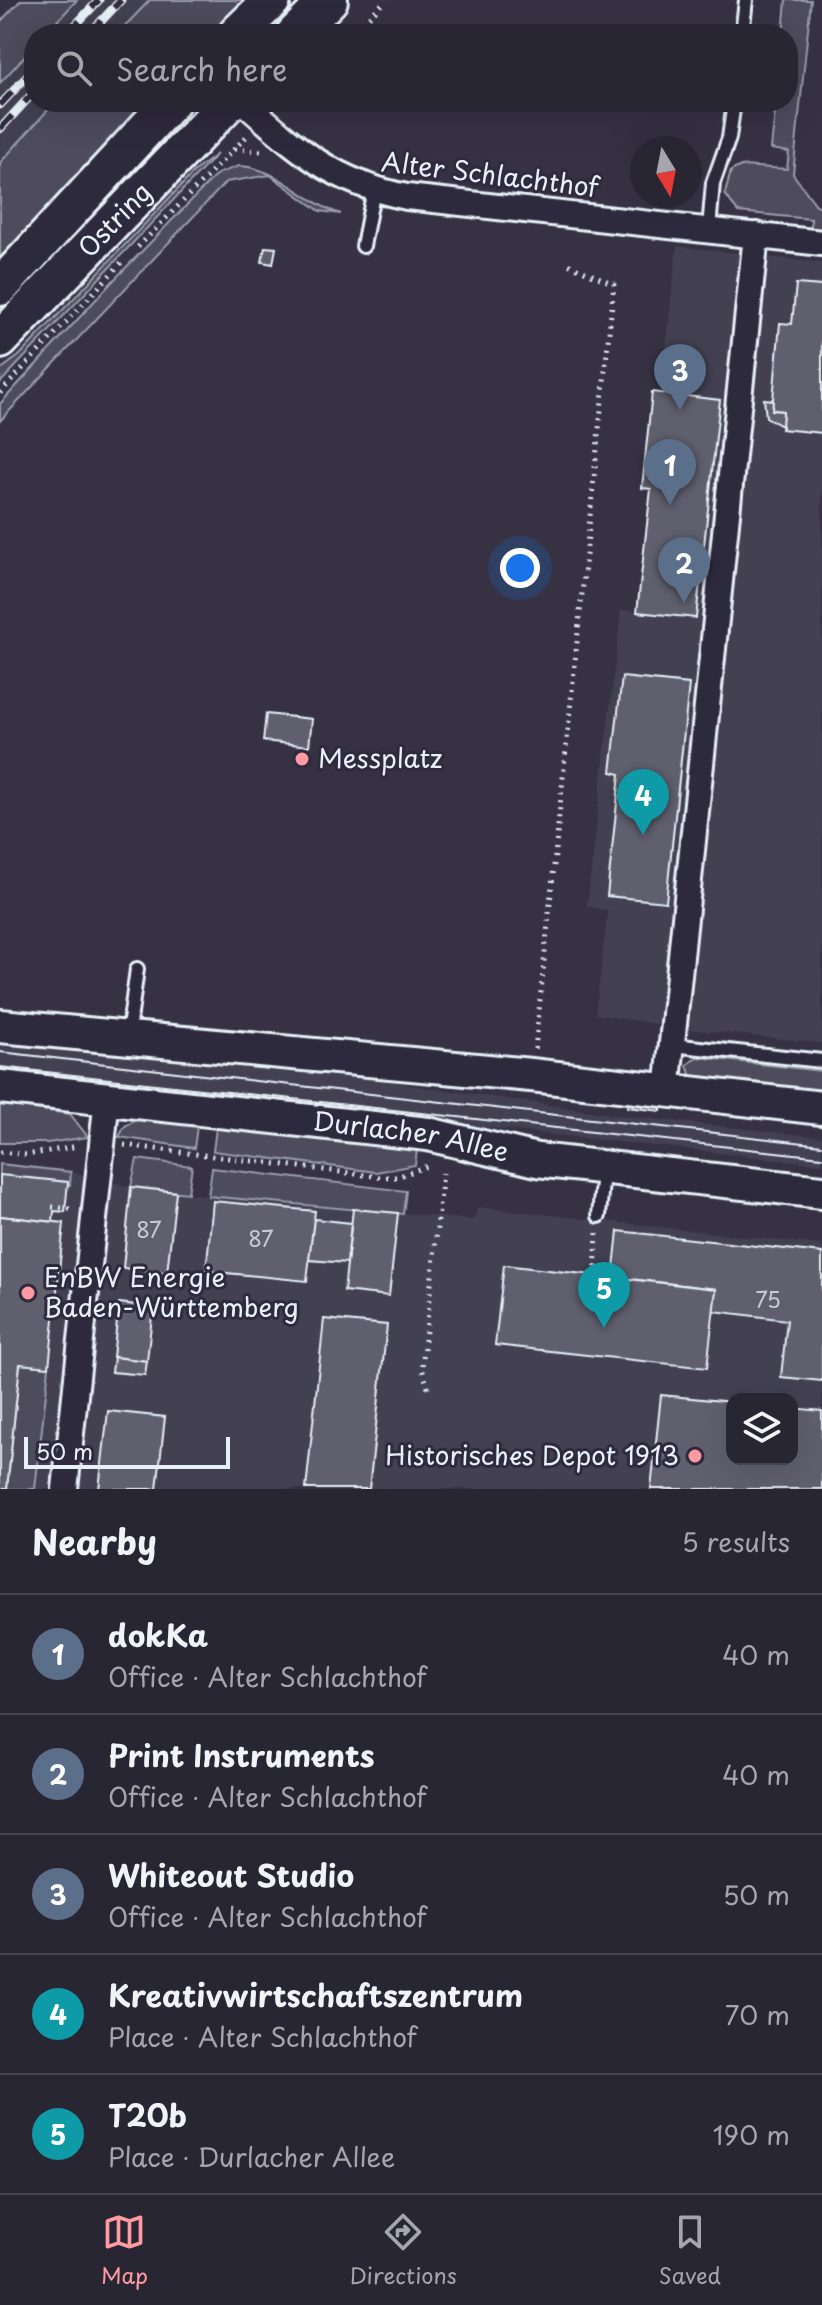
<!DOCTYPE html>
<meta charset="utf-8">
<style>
:root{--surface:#282633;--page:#302e3b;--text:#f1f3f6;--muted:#a5a5ac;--line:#44434e;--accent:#ff9aa2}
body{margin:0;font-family:"Playpen Sans",sans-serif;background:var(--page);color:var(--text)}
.controls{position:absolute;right:24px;bottom:24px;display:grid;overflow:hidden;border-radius:16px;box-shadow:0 8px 32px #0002}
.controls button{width:72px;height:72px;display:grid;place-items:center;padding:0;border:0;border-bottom:2px solid var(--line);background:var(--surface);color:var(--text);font:40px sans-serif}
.compass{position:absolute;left:630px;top:136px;width:72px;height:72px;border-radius:50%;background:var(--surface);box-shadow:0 8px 32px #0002;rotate:170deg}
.scale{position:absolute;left:24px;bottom:20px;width:206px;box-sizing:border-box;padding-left:8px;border:4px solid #e8f1f8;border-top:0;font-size:22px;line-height:28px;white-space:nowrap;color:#e8f1f8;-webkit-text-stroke:6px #2f2a3d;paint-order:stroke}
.you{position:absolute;left:520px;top:568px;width:28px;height:28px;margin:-20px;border:6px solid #fff;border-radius:50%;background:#1a73e8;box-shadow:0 0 0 12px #1a73e833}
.badge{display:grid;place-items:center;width:52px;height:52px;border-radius:50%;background:var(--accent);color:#fff;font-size:26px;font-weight:700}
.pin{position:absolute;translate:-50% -66px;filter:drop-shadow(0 2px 4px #0008)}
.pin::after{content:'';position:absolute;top:42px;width:28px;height:24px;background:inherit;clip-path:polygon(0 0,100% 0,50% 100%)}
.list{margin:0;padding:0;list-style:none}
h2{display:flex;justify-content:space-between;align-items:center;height:104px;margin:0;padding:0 32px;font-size:34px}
h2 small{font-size:26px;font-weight:400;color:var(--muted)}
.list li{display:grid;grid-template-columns:52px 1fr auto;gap:24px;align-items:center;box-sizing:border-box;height:120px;padding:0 32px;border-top:2px solid var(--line)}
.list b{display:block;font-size:30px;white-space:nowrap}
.list p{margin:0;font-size:26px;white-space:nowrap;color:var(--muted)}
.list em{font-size:26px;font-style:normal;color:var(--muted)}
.icon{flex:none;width:44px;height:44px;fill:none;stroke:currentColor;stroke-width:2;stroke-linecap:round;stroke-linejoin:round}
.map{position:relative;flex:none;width:822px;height:1489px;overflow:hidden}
.search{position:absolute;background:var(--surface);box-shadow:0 8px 32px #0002;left:24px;right:24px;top:24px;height:88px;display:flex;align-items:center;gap:20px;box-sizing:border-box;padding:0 28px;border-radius:32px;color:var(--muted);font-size:30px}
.sheet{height:704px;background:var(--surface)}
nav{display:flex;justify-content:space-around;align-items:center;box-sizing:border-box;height:112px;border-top:2px solid var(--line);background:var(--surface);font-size:22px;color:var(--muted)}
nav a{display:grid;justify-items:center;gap:4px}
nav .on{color:var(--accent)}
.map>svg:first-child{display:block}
</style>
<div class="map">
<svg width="822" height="1489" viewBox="0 0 822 1489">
<rect width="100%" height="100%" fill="#363244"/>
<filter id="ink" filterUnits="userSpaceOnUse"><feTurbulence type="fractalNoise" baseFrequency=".0125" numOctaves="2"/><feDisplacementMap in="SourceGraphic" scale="16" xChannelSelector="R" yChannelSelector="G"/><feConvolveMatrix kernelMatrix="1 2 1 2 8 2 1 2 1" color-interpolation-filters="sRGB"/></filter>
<g filter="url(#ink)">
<!-- built -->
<g fill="#433f51" fill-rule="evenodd">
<polygon points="77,0 150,0 117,34 45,34"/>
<polygon points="34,46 34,102 55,102 0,163 0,83"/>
<polygon points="677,246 822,263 822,1043 686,1029 595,1014 608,911 587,906 621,610 637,611 651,490 642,488 652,392 661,393"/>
<polygon points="0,1042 363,1078 617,1115 822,1137 822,1164 0,1075"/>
<path d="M0,1164L71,1172L131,1187L317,1208L318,1205L473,1220L478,1207L822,1245V1489H0ZM732,1399H792V1459H732Z"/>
</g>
<!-- green -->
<g fill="#4d4b5c" stroke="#9a9eaa" stroke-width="2">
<polygon points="21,0 77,0 45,34 34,34 34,46 0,83 0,22"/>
<polygon points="150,0 257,0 224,34 117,34"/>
<polygon points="786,0 811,0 793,174 816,205 822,207 822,229 811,228 811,219 738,212 725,194 731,171 741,166 787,169 789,152 771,149 776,102 788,102 788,34 783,34"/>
<polygon points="55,102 157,102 0,270 0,163"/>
<polygon points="191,102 205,102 0,322 0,307"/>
<polygon points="217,154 0,383 0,370 19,356 196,170"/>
<path d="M239,166C278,167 305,203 341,214L320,211L270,175L226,182L0,421V404L111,283L217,174Z"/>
<polygon points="697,1057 822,1071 822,1093 692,1080 687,1065"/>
<polygon points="0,1104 70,1114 88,1137 47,1143 0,1143"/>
<polygon points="145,1116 193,1122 197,1126 194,1148 119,1137 125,1126"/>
<polygon points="220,1125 417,1150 415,1165 376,1172 213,1151 216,1128"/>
<polygon points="137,1159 192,1166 188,1193 131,1187"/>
<polygon points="0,1164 71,1172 70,1185 0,1177"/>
<polygon points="212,1168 406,1191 403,1214 208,1196"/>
<polygon points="20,1364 49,1367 35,1489 7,1489"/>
</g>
<!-- building -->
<g fill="#605e6e" stroke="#e8f1f8" stroke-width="2">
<polygon points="265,247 276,248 273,264 262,262"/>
<polygon points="796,284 822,286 822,433 781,429 783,411 772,410 780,323 792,324"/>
<polygon points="652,392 720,400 696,618 637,612 651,489 642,488"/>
<polygon points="764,399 773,400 772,410 783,411 782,426 766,417"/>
<polygon points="622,677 689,684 666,902 607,896 620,774 611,772"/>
<polygon points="266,714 312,719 309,746 263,741"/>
<polygon points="628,1099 661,1103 661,1111 627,1107"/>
<polygon points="0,1175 68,1182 65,1212 54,1211 53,1222 0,1216"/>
<polygon points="131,1187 176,1192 167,1273 123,1268"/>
<polygon points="213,1201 315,1211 307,1281 206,1271"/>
<polygon points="353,1209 398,1213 389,1296 344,1291"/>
<polygon points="0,1216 64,1223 49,1367 20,1364 7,1489 0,1489"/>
<polygon points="314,1219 351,1223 347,1263 309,1260"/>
<polygon points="618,1231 822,1253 822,1381 781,1377 787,1320 713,1311 716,1289 613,1277"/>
<polygon points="504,1265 716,1289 707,1368 495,1345"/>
<polygon points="119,1303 153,1307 147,1361 113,1357"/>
<polygon points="324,1319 387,1325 369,1489 306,1489"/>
<polygon points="114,1357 147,1361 145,1375 112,1372"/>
<polygon points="661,1395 732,1402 732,1459 792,1459 792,1408 822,1411 822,1489 651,1489"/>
<polygon points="108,1411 165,1417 157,1489 99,1489"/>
</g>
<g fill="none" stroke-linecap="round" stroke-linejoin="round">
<defs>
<g id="lane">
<polyline points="742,34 746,0"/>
<polyline points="709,229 713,183 729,138 734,102"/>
<polyline points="363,246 374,189"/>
<polyline points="128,1036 137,969"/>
<polyline points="672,1045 822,1061"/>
<polyline points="599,1216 603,1171"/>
</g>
<g id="street">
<path d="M244,102C297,150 335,183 407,197L822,243"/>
<polyline points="667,1091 756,235"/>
<polyline points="65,1489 107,1098"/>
</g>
<g id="secondary">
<polyline points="0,1026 531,1075 822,1108"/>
<path id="s1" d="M0,1087L428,1134L537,1160L822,1192"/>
</g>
<g id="primary">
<polyline points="237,34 272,0"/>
<polyline points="295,34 329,0"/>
<polyline points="0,287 171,102"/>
<path id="s2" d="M0,340L229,102"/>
</g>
</defs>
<!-- lane casing -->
<use href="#lane" stroke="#e8f1f8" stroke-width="18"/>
<!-- street casing -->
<use href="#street" stroke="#e8f1f8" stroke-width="30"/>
<!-- secondary casing -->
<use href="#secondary" stroke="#e8f1f8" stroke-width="38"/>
<!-- primary casing -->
<use href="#primary" stroke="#e8f1f8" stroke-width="42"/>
<!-- path -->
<g stroke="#e8f1f8" stroke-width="5" stroke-dasharray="2 6" stroke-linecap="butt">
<polyline points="352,34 386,0"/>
<polyline points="235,149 261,151"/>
<polyline points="138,247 246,137"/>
<polyline points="0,393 122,262"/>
<polyline points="535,1049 614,284 568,264"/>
<polyline points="124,1145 381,1177 397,1177 430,1165"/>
<polyline points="0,1152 27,1155 78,1146"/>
<polyline points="52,1207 70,1209"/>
<polyline points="595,1275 597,1233"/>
<polyline points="428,1388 422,1368 443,1173"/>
</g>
<!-- lane -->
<use href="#lane" stroke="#2f2a3d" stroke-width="12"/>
<!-- street -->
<use href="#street" stroke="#2f2a3d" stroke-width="24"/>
<!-- secondary -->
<use href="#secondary" stroke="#2f2a3d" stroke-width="32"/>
<!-- primary -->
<use href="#primary" stroke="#2f2a3d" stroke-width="36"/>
<!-- tram -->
<g stroke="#e8f1f8" stroke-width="2">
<polyline points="0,1052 822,1145"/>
<polyline points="0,1067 822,1157"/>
</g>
<defs>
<g id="rail">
<polyline points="67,34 99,0"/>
<polyline points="89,34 121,0"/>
<polyline points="0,105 34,69"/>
<polyline points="0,129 34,92"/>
</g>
</defs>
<!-- rail casing -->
<use href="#rail" stroke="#e8f1f8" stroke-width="9"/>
<!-- rail -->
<use href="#rail" stroke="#2f2a3d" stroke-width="6" stroke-dasharray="18" stroke-linecap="butt"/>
</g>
</g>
<!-- markers -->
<g fill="#ff9aa2" stroke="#2f2a3d" stroke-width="3">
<circle cx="302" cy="759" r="8"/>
<circle cx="28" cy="1293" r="8"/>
<circle cx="695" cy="1456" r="8"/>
</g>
<g text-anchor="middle" stroke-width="6" stroke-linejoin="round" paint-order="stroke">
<!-- number labels -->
<g font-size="22" fill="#c6ccd6">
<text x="149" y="1238">87</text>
<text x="261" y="1247">87</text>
<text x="768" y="1308">75</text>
</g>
<!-- street labels -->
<g font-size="26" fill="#e8f1f8" stroke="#2f2a3d">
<text transform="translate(490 175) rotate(7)" y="9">Alter Schlachthof</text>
<text dy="9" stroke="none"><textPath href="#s2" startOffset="166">Ostring</textPath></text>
<text dy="9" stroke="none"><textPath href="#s1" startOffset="414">Durlacher Allee</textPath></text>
</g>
<!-- poi labels -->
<g font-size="26" fill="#e8f1f8" stroke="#2f2a3d" text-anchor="start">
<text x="318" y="768">Messplatz</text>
<text x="44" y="1287">EnBW Energie<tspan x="44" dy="30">Baden-Württemberg</tspan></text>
<text x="679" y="1465" text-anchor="end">Historisches Depot 1913</text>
</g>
</g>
</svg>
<div class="controls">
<button><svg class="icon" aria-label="layers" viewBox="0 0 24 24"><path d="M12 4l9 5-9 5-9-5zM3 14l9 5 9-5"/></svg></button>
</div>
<svg class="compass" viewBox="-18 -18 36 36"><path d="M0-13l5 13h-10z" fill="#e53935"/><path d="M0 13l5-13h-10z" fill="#a5a5ac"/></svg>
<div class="scale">50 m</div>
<div class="you"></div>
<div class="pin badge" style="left:670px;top:505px;background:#5c6f8a">1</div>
<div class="pin badge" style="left:684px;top:603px;background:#5c6f8a">2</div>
<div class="pin badge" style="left:680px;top:410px;background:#5c6f8a">3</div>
<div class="pin badge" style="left:643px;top:835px;background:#0f9aa8">4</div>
<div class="pin badge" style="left:604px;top:1328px;background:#0f9aa8">5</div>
<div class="search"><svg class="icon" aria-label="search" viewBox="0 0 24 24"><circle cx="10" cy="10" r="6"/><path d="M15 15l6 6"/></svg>Search here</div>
</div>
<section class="sheet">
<h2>Nearby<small>5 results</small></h2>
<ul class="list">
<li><span class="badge" style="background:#5c6f8a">1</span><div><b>dokKa</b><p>Office · Alter Schlachthof</p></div><em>40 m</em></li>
<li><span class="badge" style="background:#5c6f8a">2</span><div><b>Print Instruments</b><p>Office · Alter Schlachthof</p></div><em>40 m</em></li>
<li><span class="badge" style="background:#5c6f8a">3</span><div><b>Whiteout Studio</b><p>Office · Alter Schlachthof</p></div><em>50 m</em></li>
<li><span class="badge" style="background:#0f9aa8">4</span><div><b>Kreativwirtschaftszentrum</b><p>Place · Alter Schlachthof</p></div><em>70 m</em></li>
<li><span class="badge" style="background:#0f9aa8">5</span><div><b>T20b</b><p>Place · Durlacher Allee</p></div><em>190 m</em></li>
</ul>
</section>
<nav>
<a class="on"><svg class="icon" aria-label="map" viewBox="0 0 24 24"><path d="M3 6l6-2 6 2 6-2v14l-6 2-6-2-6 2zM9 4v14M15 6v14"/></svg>Map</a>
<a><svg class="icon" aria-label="directions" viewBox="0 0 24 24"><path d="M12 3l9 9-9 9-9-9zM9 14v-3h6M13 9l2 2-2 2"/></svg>Directions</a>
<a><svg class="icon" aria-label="saved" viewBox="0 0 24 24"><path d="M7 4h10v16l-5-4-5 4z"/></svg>Saved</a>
</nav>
